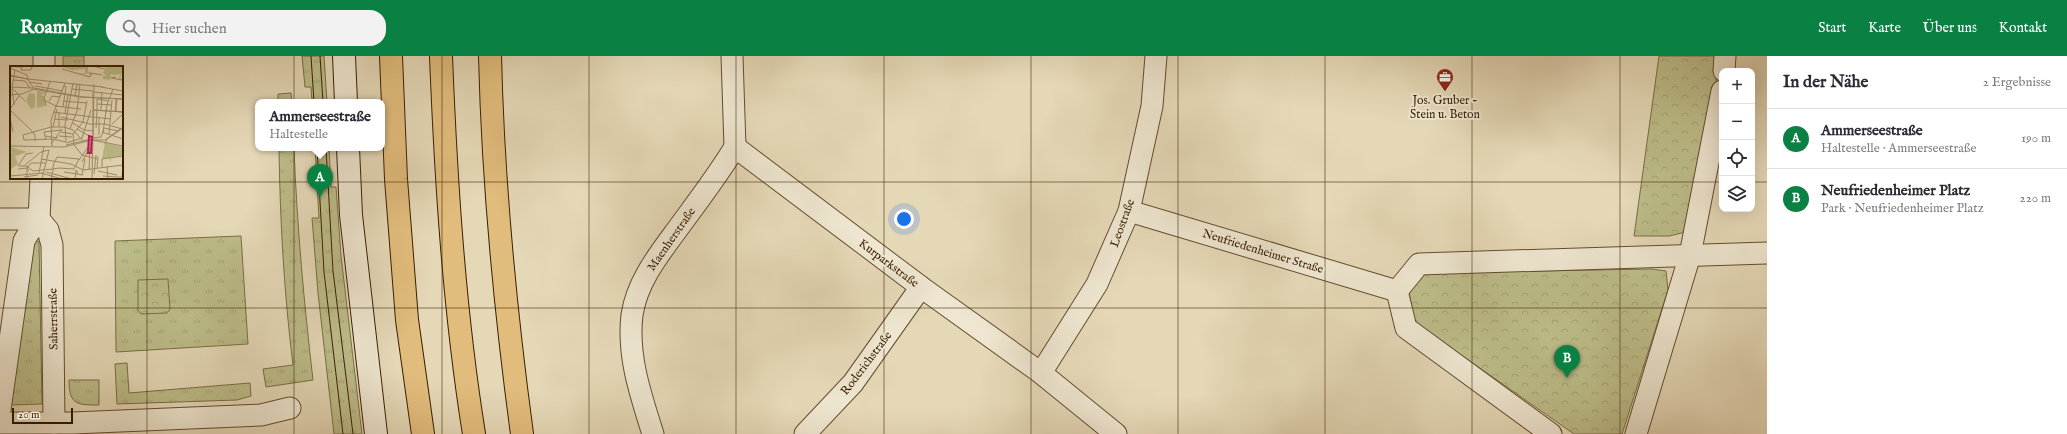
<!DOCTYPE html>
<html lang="de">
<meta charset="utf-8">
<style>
:root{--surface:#fff;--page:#f2f2f3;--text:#2b2b33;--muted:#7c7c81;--line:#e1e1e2;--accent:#0b8043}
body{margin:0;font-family:"IM FELL English",serif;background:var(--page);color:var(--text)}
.controls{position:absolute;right:12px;top:12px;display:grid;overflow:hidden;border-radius:8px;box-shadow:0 4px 16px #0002}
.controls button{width:36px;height:36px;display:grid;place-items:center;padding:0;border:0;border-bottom:1px solid var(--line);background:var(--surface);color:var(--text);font:20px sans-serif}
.scale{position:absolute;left:12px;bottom:10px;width:61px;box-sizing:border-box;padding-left:4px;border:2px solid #381e01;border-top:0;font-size:11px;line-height:14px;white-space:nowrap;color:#381e01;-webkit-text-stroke:3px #eee6d0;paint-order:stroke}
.you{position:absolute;left:904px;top:163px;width:14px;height:14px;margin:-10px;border:3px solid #fff;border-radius:50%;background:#1a73e8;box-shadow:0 0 0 6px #1a73e833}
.badge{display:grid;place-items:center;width:26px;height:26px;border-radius:50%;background:var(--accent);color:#fff;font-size:13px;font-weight:700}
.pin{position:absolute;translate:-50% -33px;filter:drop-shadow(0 1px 2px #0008)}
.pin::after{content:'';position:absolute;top:21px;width:14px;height:12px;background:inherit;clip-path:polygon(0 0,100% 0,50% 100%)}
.popup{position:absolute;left:255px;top:43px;width:130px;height:52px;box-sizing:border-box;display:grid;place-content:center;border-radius:8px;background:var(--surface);filter:drop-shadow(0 1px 3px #0005);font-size:13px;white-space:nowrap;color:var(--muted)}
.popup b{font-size:15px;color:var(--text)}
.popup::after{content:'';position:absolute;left:50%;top:100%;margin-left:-8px;border:8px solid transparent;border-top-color:var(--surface)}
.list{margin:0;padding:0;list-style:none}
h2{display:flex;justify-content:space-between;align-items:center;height:52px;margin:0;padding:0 16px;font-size:17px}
h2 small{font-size:13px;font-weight:400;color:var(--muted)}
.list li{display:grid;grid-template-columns:26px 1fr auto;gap:12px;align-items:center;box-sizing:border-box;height:60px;padding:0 16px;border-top:1px solid var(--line)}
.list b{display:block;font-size:15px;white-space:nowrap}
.list p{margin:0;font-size:13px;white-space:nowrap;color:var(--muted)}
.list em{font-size:13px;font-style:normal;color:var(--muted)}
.icon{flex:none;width:22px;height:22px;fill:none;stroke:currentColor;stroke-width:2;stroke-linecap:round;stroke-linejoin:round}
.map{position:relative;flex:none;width:1767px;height:378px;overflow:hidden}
header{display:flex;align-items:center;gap:24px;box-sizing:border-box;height:56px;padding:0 20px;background:var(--accent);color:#fff}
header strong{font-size:19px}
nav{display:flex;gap:22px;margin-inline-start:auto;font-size:14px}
.search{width:280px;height:36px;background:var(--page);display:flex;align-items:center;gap:10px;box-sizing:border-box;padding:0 14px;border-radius:16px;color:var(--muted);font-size:15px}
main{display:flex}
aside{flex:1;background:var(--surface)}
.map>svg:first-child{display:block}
</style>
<header>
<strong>Roamly</strong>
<div class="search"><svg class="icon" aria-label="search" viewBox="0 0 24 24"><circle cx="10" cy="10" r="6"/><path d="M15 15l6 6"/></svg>Hier suchen</div>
<nav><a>Start</a><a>Karte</a><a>Über uns</a><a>Kontakt</a></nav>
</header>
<main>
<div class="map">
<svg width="1767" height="378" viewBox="0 0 1767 378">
<defs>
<pattern id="grass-tufts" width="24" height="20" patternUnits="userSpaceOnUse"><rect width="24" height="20" fill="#bcbc89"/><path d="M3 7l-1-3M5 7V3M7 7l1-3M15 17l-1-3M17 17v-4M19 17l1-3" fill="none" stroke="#a2a174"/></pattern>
<pattern id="park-crowns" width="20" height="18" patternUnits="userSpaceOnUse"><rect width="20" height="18" fill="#bcbc89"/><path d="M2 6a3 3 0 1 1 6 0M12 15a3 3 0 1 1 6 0" fill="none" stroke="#a2a174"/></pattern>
</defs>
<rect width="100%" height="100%" fill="#e5d8b7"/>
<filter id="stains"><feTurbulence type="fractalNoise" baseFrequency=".005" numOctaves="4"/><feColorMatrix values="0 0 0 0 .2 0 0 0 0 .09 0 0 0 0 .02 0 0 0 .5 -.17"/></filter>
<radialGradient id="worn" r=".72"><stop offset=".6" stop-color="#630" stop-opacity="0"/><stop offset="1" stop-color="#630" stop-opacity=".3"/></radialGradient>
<!-- grass -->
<g fill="url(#grass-tufts)" stroke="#7a6d45">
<rect x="63" y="0" width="21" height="11"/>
<polygon points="302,0 324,0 327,46 312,46 311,31 305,31"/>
<polygon points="291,37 292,46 278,46 278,38"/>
<path d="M279,92H294C297,170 304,247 313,324L266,331L263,313L293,309C284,237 280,164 279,92Z"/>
<polygon points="315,92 329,92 331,131 336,131 341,200 362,378 334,378 318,237 312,162 319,162"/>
<polygon points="241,180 248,288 116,296 115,185"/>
<polygon points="34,183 39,186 42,348 11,349"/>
<polygon points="127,307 129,337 250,327 251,340 237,344 117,348 115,308"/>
<path d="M69,324H99V349C77,349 69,349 69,324Z"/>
</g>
<!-- park -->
<g fill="url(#park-crowns)" stroke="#7a6d45">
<polygon points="1659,0 1718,0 1716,26 1689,167 1682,177 1669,180 1634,180"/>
<polygon points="1652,213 1666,215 1668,234 1622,378 1574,378 1414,266 1409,236 1425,217"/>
<polygon points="168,223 170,253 167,257 141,258 138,254 138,224"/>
</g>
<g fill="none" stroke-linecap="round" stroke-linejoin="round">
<defs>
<g id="street">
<polyline points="732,0 735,91"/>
<polyline points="44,11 44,0"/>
<polyline points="1724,15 1725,0"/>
<polyline points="735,91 921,231 1041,317 1116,378"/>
<polyline points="1129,155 1397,235"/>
<polyline points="0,163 39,163"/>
<polyline points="39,163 48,174 52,189 54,367"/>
<polyline points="1397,235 1419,208 1767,197"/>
<polyline points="1397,235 1406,272 1551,378"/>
<polyline points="1041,317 1097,228 1129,155 1152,50 1156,0"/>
<polyline points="0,354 24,185 28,178 39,163 41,122"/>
<polyline points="0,367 73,367 261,359 290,352"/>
<path d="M653,378C641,340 627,300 632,259C637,225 660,197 679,171C698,145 718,119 735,91"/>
<polyline points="805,378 853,327 921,231"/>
<polyline points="1636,378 1690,199 1722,35"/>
</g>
<g id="secondary">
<polyline points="344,0 346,46"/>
<polyline points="348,92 351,159 376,378"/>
</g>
<g id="highway">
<polyline points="391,0 396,123 407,264 423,378"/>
<path d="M441,0C446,126 454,253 474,378"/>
<path d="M490,0C493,127 505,252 522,378"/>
</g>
</defs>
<!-- street casing -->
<use href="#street" stroke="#634c2e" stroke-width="23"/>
<!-- secondary casing -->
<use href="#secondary" stroke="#381e01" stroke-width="24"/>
<!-- highway casing -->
<use href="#highway" stroke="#381e01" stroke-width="24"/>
<!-- street -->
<use href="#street" stroke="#eee6d0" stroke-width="21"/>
<!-- secondary -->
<use href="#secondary" stroke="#eee6d0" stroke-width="22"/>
<!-- highway -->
<use href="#highway" stroke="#e2bc7c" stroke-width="22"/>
<!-- tram -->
<g stroke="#381e01" stroke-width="1">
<polyline points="311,0 314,46"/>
<polyline points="320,0 323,46"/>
<polyline points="317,92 324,216 343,378"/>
<polyline points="326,92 333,215 353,378"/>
</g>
</g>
<!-- grid -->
<path fill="none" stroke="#381e01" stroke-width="1" stroke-opacity="0.55" d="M147,0V378M294,0V378M442,0V378M589,0V378M736,0V378M884,0V378M1031,0V378M1178,0V378M1325,0V378M1472,0V378M1620,0V378M0,126H1722M1752,126H1767M0,252H1767"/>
<!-- icons -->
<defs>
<symbol id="office-pin" viewBox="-11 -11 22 30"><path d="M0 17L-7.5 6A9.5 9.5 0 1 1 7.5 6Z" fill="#8f2418" stroke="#eee6d0"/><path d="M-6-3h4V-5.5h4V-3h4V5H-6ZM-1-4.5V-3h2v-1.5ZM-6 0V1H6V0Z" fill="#fff"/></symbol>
</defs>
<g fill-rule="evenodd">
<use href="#office-pin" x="1435" y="11" width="20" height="27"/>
</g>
<g text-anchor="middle" stroke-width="4" stroke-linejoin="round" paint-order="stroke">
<!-- poi labels -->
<g font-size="12" fill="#381e01" stroke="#eee6d0">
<text x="1445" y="48">Jos. Gruber -<tspan x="1445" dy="14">Stein u. Beton</tspan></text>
</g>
<!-- street labels -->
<g font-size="12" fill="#381e01" stroke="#eee6d0">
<text transform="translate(1122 167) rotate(-70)" y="4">Leostraße</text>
<text transform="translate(671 183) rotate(-55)" y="4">Maenherstraße</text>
<text transform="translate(1263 195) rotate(17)" y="4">Neufriedenheimer Straße</text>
<text transform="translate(889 207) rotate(37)" y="4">Kurparkstraße</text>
<text transform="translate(53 263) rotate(-91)" y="4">Saherrstraße</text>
<text transform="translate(866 307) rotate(-53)" y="4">Roderichstraße</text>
</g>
</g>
<!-- overview -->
<g transform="translate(10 10)">
<rect width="113" height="113" fill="#e5d8b7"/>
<path d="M0,81L17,86L5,90L8,98L0,104V88L2,87Z" fill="#bcbc89"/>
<path d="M49,0H78V6H82L76,8L67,7H75V3L62,4ZM97,0H113L110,15L109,11L111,8L104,9V14V9L101,8L100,14L93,13V10H97L93,7ZM95,77L113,81V90L101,91V96L99,92L92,93Z" fill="#bcbc89"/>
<path d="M27,25L37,26L31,29L34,30L35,40L27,42ZM19,27L25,28V41L21,43L16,35Z" fill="#bcbc89"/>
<path fill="none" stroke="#a08e6e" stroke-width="1" d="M82,0L95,3M7,1L22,0M12,1L11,4H21L22,0M0,2L17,9L18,14M52,3L80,11L82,7M5,4L2,22L15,35M0,9L17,13L24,22L73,31L113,33M80,9V7L92,9M0,10L18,13M106,11L101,12L112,14L113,9M18,13L93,21M3,14L15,15L20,22M19,16L32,18M25,20L53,25M0,21L23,22M91,21L113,25M2,23L4,39M23,23L70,31L113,33M62,23L83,25M84,26L113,29M0,29L12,28L24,23M65,30L67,18M107,33L105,45L113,46M34,34L46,40M39,35L42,30L50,31M53,35L77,37M87,38L102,39M36,40L34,32L40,16M45,40L71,43M53,41L56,21L54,20M0,43L9,30M0,44L20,63L25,69V75M87,44V33L99,35M91,44L92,26M43,46L83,51M106,46V33M113,46L83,44L113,46M55,47L58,29M51,51L80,58H95M83,51L101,53M89,51V69M0,52L3,66M44,53L58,54M63,57L74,64L83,65M95,58L112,63M102,58L113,48M55,59L56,76M55,59L63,17M43,61L47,43M49,61V47M86,62L87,45M94,62L108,65M60,63L67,45L70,18M67,63L79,70M51,66L63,68M92,66L113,73M93,66L97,39L103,23M99,68L102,34M35,70L48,72M49,70L62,71M83,72L91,71L94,64M36,74L34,66L52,64M83,74V26M56,76L42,73L14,74L13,69L41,61H54L63,64L73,75M56,77L72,72L81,44M41,78L52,63M64,78L63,68L73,56L77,35M95,78L97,73L113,62M56,79L77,74H95L113,61M64,79L72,89L88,93M0,80L54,81L82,74L113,80M42,80L41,54L55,17M31,93L61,98L73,104L113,99M69,94L81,77M72,96L79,83M15,99L31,86L39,84L32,113M8,100L16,88L23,87M9,100H17L23,105L32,104L43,103L49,102L64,103L69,93L47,91L44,97L43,101V104L41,113M97,100L98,113M92,101V93L113,90M8,103L17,102L19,105M87,103L88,90M79,104L80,81M88,105L107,109M36,106L62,113M54,106L73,109M29,107L34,80M31,107L52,113M84,108L86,89M72,109L75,93M0,110L33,107M93,110L106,111M14,111L28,109M106,111H112L113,99M17,112V102L21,97H35M65,113L66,104L68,108M82,113L84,18"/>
<path fill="#c2185b" fill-opacity="0.15" stroke="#c2185b" stroke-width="2" d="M79,70L82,71L81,87H78Z"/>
<rect width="113" height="113" fill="none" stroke="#381e01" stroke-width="2"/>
</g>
<rect width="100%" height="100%" filter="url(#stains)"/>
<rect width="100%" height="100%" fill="url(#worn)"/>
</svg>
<div class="controls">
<button>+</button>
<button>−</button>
<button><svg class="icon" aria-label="locate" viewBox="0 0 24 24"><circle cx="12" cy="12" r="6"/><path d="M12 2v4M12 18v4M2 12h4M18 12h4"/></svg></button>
<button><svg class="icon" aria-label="layers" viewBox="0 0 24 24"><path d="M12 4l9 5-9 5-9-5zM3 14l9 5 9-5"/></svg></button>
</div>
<div class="scale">20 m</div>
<div class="you"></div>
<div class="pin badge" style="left:320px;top:141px">A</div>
<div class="popup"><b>Ammerseestraße</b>Haltestelle</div>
<div class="pin badge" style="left:1567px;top:322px">B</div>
</div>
<aside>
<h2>In der Nähe<small>2 Ergebnisse</small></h2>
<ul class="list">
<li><span class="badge">A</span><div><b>Ammerseestraße</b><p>Haltestelle · Ammerseestraße</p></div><em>190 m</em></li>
<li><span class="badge">B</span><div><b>Neufriedenheimer Platz</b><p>Park · Neufriedenheimer Platz</p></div><em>220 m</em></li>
</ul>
</aside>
</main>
